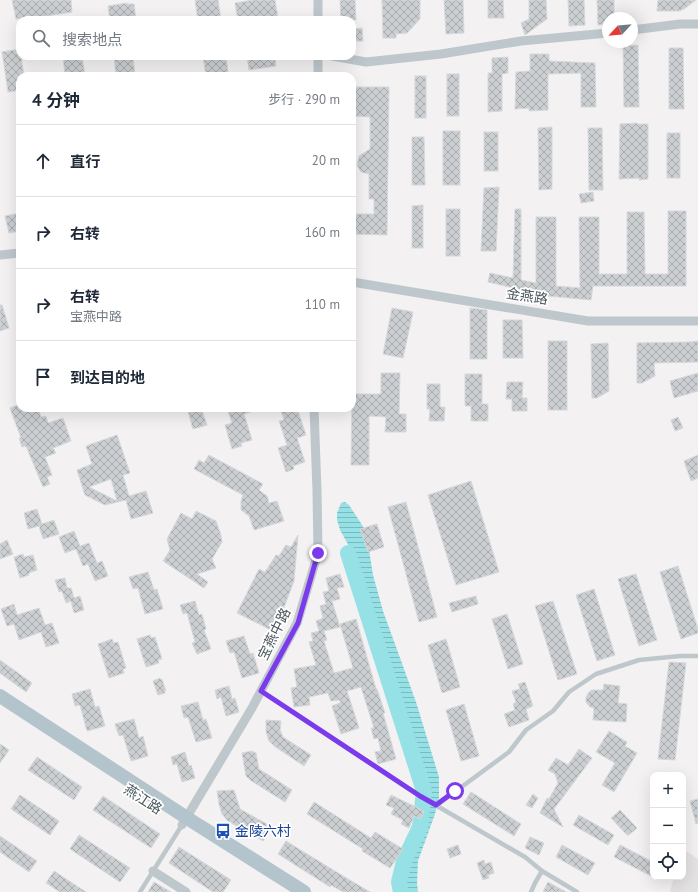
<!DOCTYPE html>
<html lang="zh">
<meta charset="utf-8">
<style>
:root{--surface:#fff;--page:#f2f2f3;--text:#1f2937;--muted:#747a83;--line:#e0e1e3}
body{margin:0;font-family:"PT Sans","Noto Sans SC",sans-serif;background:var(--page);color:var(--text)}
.controls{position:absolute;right:12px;bottom:12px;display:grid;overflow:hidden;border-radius:8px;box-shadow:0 4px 16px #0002}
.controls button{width:36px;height:36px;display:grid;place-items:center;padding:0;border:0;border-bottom:1px solid var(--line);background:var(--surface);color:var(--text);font:20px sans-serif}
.compass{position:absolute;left:602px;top:12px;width:36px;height:36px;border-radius:50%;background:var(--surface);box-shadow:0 4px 16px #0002;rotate:244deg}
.stop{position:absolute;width:12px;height:12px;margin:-9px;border:3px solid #7c3aed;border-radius:50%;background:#fff}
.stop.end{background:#7c3aed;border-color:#fff;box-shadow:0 1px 4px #0008}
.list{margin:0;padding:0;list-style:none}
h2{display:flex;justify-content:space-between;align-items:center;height:52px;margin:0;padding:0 16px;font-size:17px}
h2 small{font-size:13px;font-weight:400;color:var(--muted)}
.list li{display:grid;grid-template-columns:26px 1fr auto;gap:12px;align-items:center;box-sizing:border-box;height:72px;padding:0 16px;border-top:1px solid var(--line)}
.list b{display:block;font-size:15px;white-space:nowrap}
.list p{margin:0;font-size:13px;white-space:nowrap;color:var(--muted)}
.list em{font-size:13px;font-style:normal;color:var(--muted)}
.icon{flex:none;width:22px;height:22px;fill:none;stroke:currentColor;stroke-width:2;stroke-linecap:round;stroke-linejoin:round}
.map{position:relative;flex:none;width:698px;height:892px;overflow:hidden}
.search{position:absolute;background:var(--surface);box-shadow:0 4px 16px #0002;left:16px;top:16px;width:340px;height:44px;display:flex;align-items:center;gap:10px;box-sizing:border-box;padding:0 14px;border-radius:12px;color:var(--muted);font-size:15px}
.panel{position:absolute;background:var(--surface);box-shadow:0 4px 16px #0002;left:16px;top:72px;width:340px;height:340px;border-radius:12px}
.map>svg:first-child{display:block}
</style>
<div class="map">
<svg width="698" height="892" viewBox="0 0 698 892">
<defs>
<pattern id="water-rules" width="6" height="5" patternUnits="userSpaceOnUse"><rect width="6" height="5" fill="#96e1e5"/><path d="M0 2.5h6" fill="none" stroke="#7cb9bd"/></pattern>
<pattern id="building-cross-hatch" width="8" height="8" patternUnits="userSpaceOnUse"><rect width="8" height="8" fill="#cbcfd2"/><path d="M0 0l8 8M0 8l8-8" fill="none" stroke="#a7abae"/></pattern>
</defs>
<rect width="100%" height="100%" fill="#f3f1f2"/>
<!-- education -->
<polygon fill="#e4e2e3" points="683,849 698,859 698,892 670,892 674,877 683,877"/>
<!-- water -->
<polygon fill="url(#water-rules)" points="345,502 349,505 366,531 373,575 383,611 416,702 439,777 439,798 435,814 418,861 417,883 418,892 405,892 405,871 407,859 413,838 427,802 428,794 428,782 426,771 401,706 367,600 350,548 340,530 337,520 337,513 341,503"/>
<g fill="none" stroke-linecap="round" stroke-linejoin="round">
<!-- river -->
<polyline stroke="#96e1e5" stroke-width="16" points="348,553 424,791 420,827 404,861 399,882 401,892"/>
</g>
<!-- building -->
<g fill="url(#building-cross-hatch)" stroke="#d6d8dc" fill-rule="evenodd">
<polygon points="12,0 71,0 72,12 46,16 47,18 37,19 37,16 16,19"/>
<polygon points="195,0 218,0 221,20 198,20"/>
<polygon points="253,0 275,0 278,18 266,20 238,20 235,3"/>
<polygon points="340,0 355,0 356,20 341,20"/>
<polygon points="382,0 420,0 420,19 407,33 396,34 396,38 383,38"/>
<polygon points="444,0 463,0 464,33 446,34"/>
<polygon points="488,0 503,0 504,18 488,18"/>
<polygon points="529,0 546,0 547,19 525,35 521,23 529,19"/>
<polygon points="568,0 584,0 585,25 569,26"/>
<polygon points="597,0 614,0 614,18 608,18 608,24 598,25"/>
<polygon points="658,0 696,0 684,9 679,11 657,11"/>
<polygon points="127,3 127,4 134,4 136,20 110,20 108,6"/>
<polygon points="362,28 363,41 352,41 352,29"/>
<polygon points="638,45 639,107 624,107 623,46"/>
<polygon points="669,48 683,48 684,109 669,109"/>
<polygon points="20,49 20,56 21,56 24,76 20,76 20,90 8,92 2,52"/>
<polygon points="530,54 549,54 549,61 595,63 596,107 581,107 581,73 548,74 548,110 529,111 529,108 515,109 516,72 530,71"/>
<polygon points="63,56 82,56 85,76 65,76"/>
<polygon points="114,56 133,56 135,76 116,76"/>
<polygon points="203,56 226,56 228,73 219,74 220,76 206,76"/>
<polygon points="247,56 275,56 276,66 249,70"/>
<polygon points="508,57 508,73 502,74 502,111 488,112 488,73 492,73 492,58"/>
<rect x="447" y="74" width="12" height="42"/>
<rect x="415" y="76" width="11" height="42"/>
<polygon points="352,87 389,87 387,235 352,234 352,214 374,214 374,199 369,199 369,174 361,172 357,165 359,156 370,149 370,117 352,116"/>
<polygon points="637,123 637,124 648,124 648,179 639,180 639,178 619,179 620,124"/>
<polygon points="552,127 552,189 539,190 538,128"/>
<polygon points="588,128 602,128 603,190 589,190"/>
<rect x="443" y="131" width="17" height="54"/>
<rect x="484" y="132" width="14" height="39"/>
<rect x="667" y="133" width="13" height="45"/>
<polygon points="412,137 424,137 425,185 412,185"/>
<polygon points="499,187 496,251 481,251 484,188"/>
<polygon points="593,192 594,201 581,203 579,194"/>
<polygon points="423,205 423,248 412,248 412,206"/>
<rect x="446" y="209" width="14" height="47"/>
<polygon points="515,209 521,209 521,280 536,283 536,217 556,217 556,286 580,288 579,217 599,217 599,274 627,274 627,212 644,212 645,274 668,274 668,211 686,211 686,286 593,286 591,300 548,296 488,282 490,273 513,278"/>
<polygon points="20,213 20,231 9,233 5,216"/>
<polygon points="0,305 2,305 9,328 0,331"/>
<polygon points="392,308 413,312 403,358 383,354"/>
<polygon points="470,308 487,310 487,359 470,359"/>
<polygon points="503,320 522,320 523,358 503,358"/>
<rect x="548" y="341" width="19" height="69"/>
<polygon points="698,341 698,362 654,363 655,376 642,383 637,383 637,343 690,342"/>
<polygon points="608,343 609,391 597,398 592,398 591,344"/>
<polygon points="381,373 400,373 399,414 406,414 406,432 385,432 386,417 369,416 369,465 351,465 352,394 381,394"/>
<polygon points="698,373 698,391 674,398 670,381"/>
<polygon points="465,374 482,374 482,404 488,404 488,421 471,421 471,406 465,406"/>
<polygon points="507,382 523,382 522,398 527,398 527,411 512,411 512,399 506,399"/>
<polygon points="427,384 440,384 440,407 445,407 444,421 429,421 430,409 427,409"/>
<polygon points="20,404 20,408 38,408 41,417 46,416 48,423 63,418 71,441 53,448 56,453 45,457 52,475 47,477 50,484 43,487 26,446 22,447 19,438 21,438 10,408"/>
<polygon points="187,408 201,408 207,425 193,429"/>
<polygon points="227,408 257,408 257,410 244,414 252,440 241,443 242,446 232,449 225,425 232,423"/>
<polygon points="280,408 297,408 306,435 297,438 305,462 293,466 294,469 286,472 278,448 287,445 279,421 284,420"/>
<polygon points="678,417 683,428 675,431 671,420"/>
<path d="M117,435L130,473L123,475L129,496L146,491L153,513L131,519L126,500L105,505L85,495L77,470L92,464L86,446ZM111,479L117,501L89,487Z"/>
<polygon points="209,455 263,484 259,490 267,496 269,503 277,501 284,521 254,530 249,516 241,510 241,501 243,495 194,469 199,460 204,463"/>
<polygon points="698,455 698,478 691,481 684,461"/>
<polygon points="471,481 499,572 456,585 428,495"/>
<polygon points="406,502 437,617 419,622 388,507"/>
<polygon points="37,509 42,524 54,520 59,534 43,539 39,526 28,529 24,513"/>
<polygon points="196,511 216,521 221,535 222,542 212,559 216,568 197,574 208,582 204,588 163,561 170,550 167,539 181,513 192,519"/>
<polygon points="377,524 384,547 368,552 360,529"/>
<polygon points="74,531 80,546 89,543 97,563 102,561 108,576 95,581 88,564 83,566 76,549 65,553 59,537"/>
<polygon points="298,535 294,581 283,610 273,631 237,613 259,569 265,572 276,555 279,556 286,545 291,547"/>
<polygon points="7,540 13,554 0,559 0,544"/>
<polygon points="23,554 24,557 33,555 37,570 29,573 29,575 20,578 14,557"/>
<polygon points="678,566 698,629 698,633 681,639 660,572"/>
<polygon points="148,572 154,590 157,589 163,609 145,614 138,588 133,589 129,577"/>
<polygon points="340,574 344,587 337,588 340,599 332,601 340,627 324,631 327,640 324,641 334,673 353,668 340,624 356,619 376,689 377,689 385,713 383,713 396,759 378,764 375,752 381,751 378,738 374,739 371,728 374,728 361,687 347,691 359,728 341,734 332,706 340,703 340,700 331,701 328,693 309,697 310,705 294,707 291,688 297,687 294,669 316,665 309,642 313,641 311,633 319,631 316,621 323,618 320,606 326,604 323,592 329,591 326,578"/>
<polygon points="636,574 657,640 639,646 618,579"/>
<polygon points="65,578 67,588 71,588 74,598 80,596 84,610 74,613 71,601 66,603 62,591 59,592 55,580"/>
<polygon points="594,589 615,655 597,661 576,595"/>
<polygon points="476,596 478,604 452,612 449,603"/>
<polygon points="195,601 199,615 202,614 206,629 204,630 211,649 197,654 192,643 195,642 187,613 183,614 180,605"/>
<polygon points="553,601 577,674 558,680 535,606"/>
<polygon points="14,604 17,615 39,608 45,625 52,623 59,643 46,647 41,632 19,640 14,624 7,626 1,609"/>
<polygon points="507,614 523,664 508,669 492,619"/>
<polygon points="150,635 151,638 155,637 162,659 158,660 159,663 146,667 137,639"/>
<polygon points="244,636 250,654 253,653 259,673 242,678 234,652 230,653 226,641"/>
<polygon points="112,639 114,643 118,642 126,668 123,669 124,673 109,678 98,644"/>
<polygon points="446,639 460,687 442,693 428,645"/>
<polygon points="0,660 32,683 26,692 0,673"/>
<polygon points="669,662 686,663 675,760 658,759"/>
<polygon points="160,678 161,680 162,679 166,691 164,691 165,693 158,695 153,681"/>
<polygon points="525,682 533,706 526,709 529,720 509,727 504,714 515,710 513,704 516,702 512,691 520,689 518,684"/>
<polygon points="604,684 620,686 618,703 627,704 626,722 593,720 594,708 590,707 586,702 586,697 589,692 592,690 603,690"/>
<polygon points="229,686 232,699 235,698 239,712 226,716 221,697 217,699 215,690"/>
<polygon points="90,689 95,707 99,706 105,726 87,731 80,705 75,706 72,694"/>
<polygon points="198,702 203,720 206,719 212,738 196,742 188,717 184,718 181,706"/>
<polygon points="464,704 479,756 461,761 446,710"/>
<polygon points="134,719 139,738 143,736 148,756 131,761 123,735 119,736 115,724"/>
<polygon points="266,720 281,721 280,730 283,737 311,755 304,766 274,746 269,741 266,732"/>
<polygon points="609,731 627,742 625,746 637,753 614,792 602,785 615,763 596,752"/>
<polygon points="0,744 9,750 0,763"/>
<polygon points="579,749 592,758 554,809 563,827 540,813 547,798 549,799 558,783 555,774 548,770 556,758 568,765"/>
<polygon points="252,751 256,753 259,769 292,790 285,802 250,780 246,776 242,753"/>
<polygon points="185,752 189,766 191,765 195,778 182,782 177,764 173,765 171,757"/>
<polygon points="37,757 82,787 74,800 28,770"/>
<polygon points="234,790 240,809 272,827 263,841 228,821 222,814 219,804 217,791"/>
<polygon points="471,792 521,824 514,836 463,804"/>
<polygon points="533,794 538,798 532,808 526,805"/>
<polygon points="20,795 59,821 50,835 11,809"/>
<polygon points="391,795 424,811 421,819 414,816 409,828 401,824 403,820 391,814 394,808 386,805"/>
<polygon points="103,796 160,834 151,848 93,810"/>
<polygon points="698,799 698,823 696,824 690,801"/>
<polygon points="314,802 371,838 375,832 403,849 390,868 362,851 363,849 307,814"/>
<polygon points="620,810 637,828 629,835 627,835 611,818"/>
<polygon points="579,815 614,835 608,845 573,825"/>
<polygon points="79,835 130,868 120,882 70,849"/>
<polygon points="0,836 37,861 29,872 0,852"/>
<polygon points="530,837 544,843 539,855 525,848"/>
<polygon points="286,841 343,876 370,892 343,892 331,885 330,887 278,854"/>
<polygon points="458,845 461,854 450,858 447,849"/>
<polygon points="562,845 595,863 588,875 556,857"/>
<polygon points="620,845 653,862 653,877 614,857"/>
<polygon points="179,847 231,880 223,892 213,892 169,863"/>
<polygon points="484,860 485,864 491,862 494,873 488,875 489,878 483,880 477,863"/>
<polygon points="54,871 86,892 60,892 46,883"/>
<polygon points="154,882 171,892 148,892"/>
<polygon points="548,882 566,892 543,892"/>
</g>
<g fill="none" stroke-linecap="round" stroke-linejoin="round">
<!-- service -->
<g stroke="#bec7cc" stroke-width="4.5">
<polyline points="261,691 420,796 525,857 542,871 577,892"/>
<polyline points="437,805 509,752 526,730 553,711 569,692 596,674 639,660 680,656 698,656"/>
<polyline points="140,892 182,825"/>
<polyline points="531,892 535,883 542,871"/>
</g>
<!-- minor -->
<g stroke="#bec7cc" stroke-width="9">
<polyline points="318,20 318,0"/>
<polyline points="632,30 680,24 698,24"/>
<polyline points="318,56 318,76"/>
<polyline points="332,56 366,62 441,54 521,41 608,33"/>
<polyline points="0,255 20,253"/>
<polyline points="352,282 588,321 698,321"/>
<polyline points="182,825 252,708 297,623 318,553 317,491 314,408"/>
<polyline points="153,871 186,892"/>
</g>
<!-- primary -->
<polyline stroke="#b4c4cd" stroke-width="14" points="0,696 187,818 304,892"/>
</g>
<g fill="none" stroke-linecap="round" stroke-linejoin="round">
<!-- route -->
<polyline stroke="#7c3aed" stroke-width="5" points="318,553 298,623 261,691 420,796 436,805 455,791"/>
</g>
<!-- icons -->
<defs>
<symbol id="bus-bare" viewBox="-9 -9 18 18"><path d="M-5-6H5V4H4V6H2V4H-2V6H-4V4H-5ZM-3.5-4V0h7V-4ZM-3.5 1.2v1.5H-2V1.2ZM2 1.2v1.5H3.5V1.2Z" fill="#1a4fb4" stroke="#fff" stroke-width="2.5" paint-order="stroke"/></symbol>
</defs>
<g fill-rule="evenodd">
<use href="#bus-bare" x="212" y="820" width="22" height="22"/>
</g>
<g text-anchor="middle" stroke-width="3.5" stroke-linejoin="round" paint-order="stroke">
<!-- street labels -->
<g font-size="14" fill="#4a575d" stroke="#fff">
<text transform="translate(527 296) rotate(9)" y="5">金燕路</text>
<text transform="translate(274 634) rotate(-64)" y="5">宝燕中路</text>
<text transform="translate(143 799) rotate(33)" y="5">燕江路</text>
</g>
<!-- transit labels -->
<g font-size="14" fill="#164399" stroke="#fff" text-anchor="start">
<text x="235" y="836">金陵六村</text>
</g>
</g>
</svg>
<div class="controls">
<button>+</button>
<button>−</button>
<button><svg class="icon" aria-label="locate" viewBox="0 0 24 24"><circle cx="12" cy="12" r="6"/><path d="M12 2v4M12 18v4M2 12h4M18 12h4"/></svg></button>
</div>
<svg class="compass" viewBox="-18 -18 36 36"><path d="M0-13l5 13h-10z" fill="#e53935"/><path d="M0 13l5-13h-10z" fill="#747a83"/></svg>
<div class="stop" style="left:455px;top:791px"></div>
<div class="stop end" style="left:318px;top:553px"></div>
<div class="search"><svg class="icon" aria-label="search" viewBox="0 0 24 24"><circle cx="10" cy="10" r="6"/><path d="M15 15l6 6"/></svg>搜索地点</div>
<section class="panel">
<h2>4 分钟<small>步行 · 290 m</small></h2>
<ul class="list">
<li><svg class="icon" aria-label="ahead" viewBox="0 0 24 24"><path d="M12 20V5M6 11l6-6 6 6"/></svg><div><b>直行</b></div><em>20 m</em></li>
<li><svg class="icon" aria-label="right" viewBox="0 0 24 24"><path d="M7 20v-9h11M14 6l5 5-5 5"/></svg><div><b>右转</b></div><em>160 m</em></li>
<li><svg class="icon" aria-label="right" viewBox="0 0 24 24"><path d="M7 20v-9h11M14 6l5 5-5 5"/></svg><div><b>右转</b><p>宝燕中路</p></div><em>110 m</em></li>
<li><svg class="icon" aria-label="arrive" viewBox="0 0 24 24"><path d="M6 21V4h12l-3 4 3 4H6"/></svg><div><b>到达目的地</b></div></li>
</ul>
</section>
</div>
